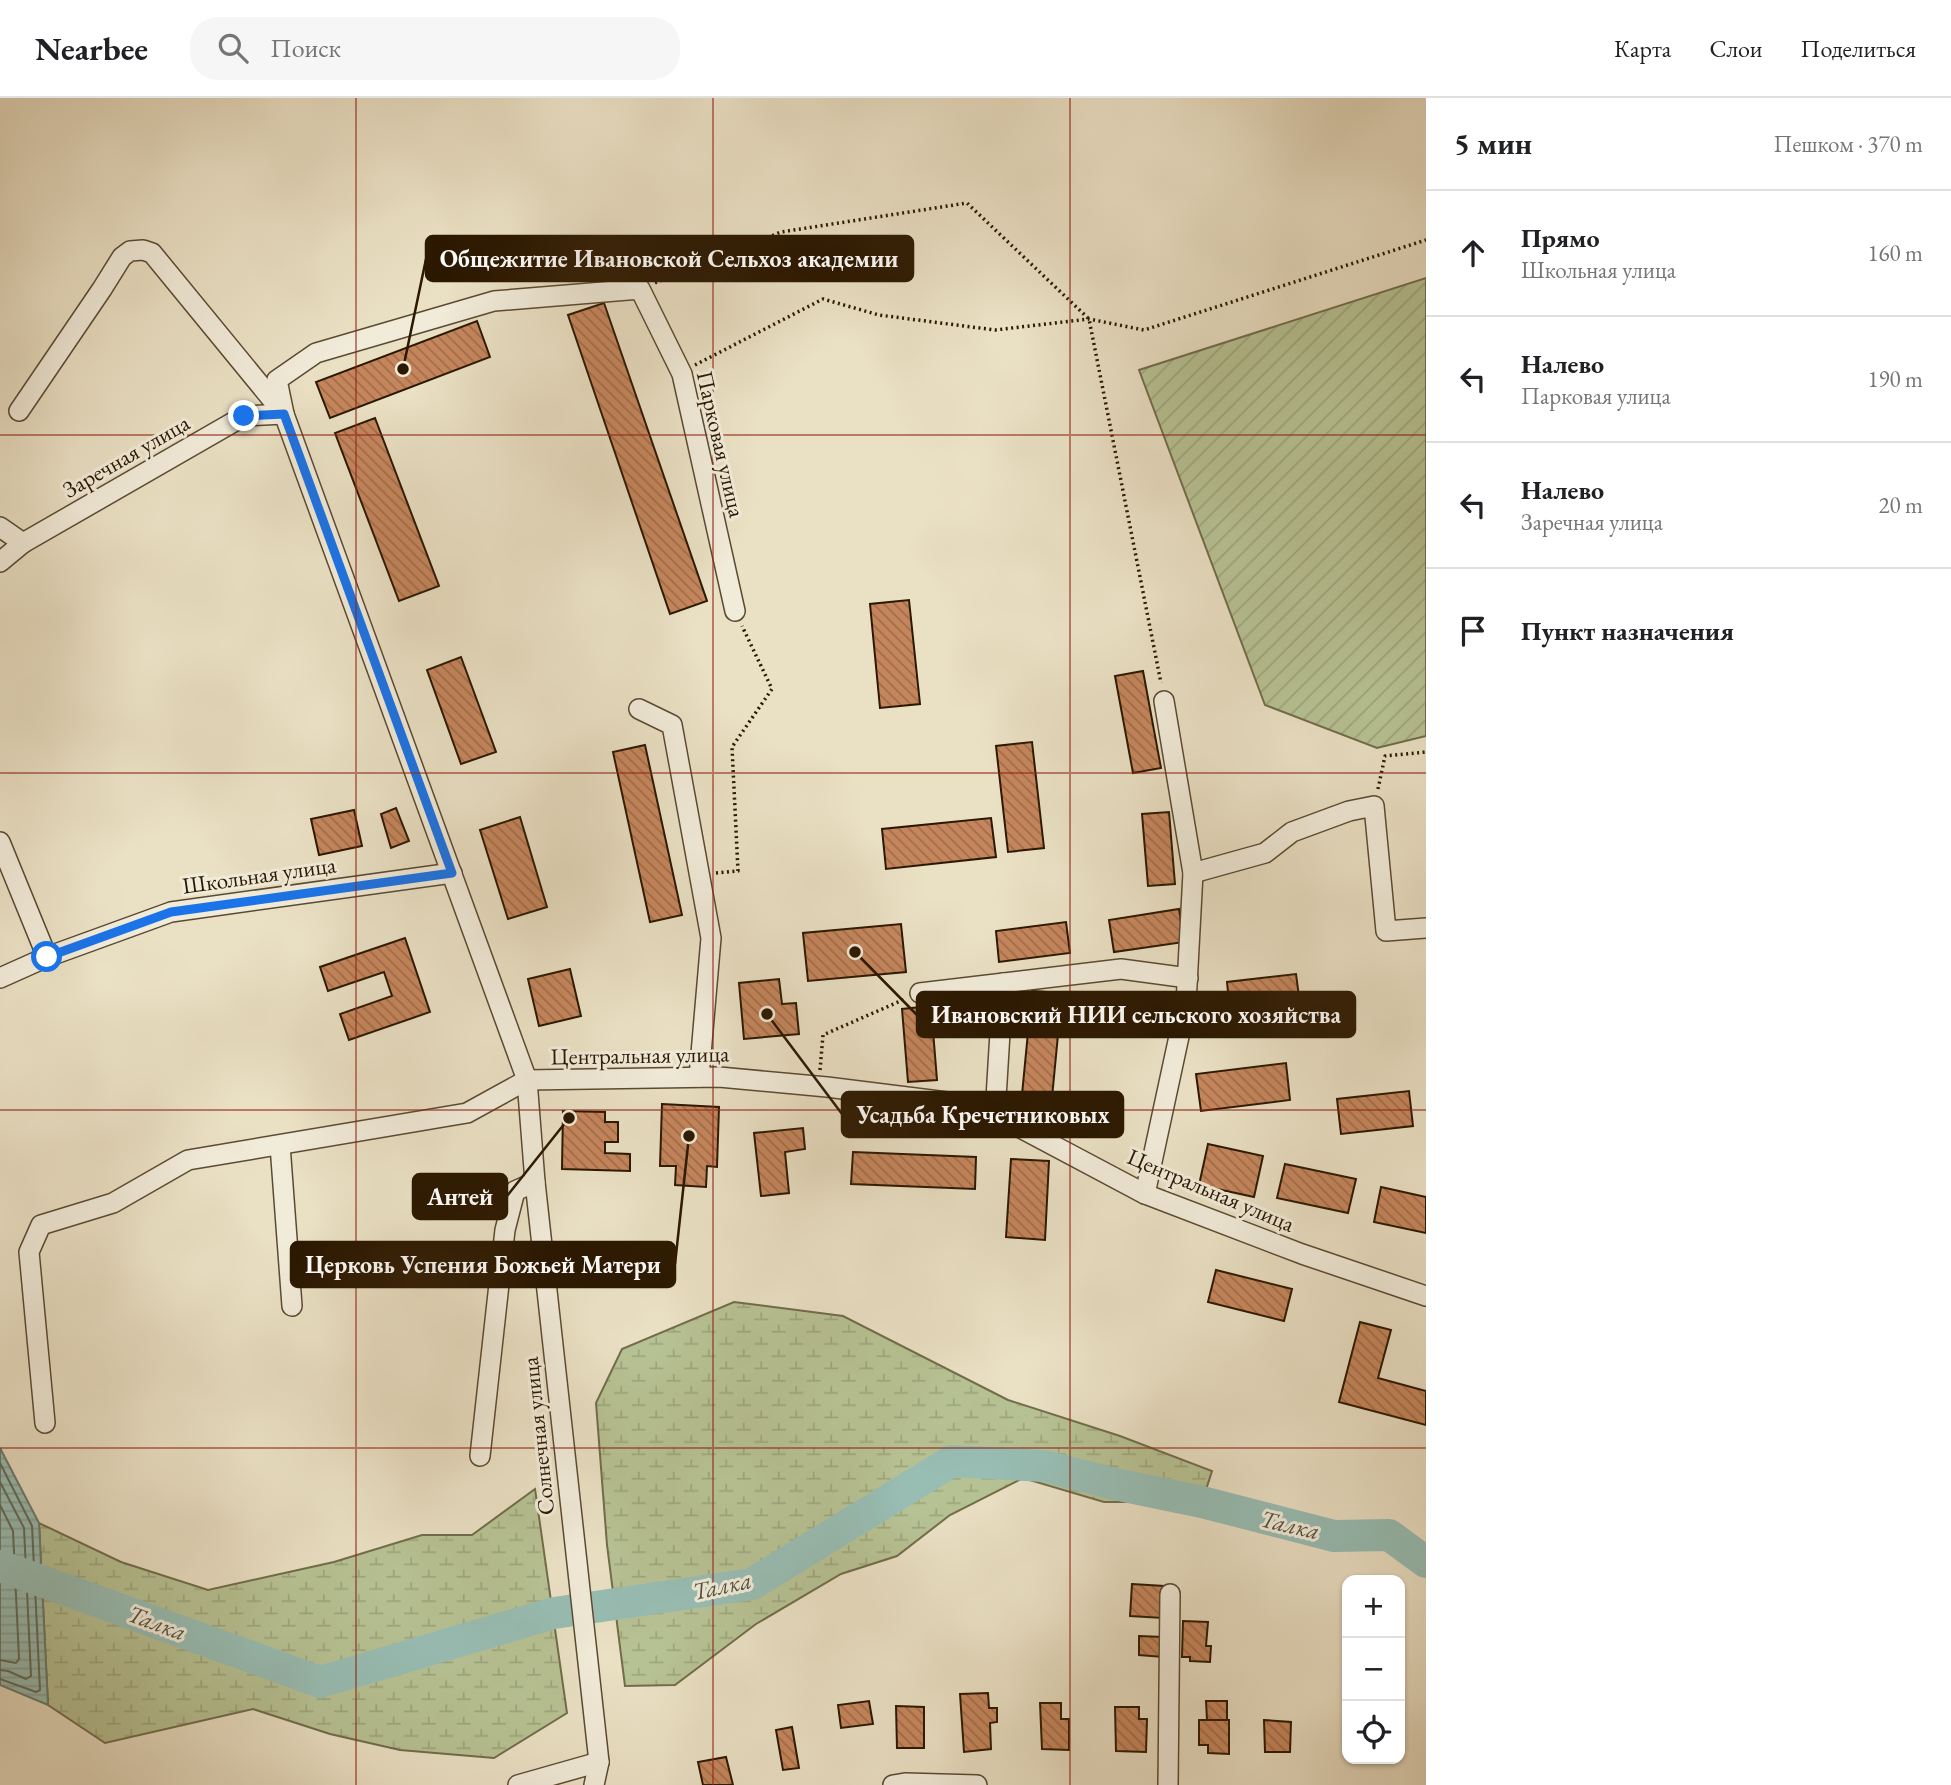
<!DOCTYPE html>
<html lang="ru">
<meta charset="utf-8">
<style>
:root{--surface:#fff;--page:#f6f6f6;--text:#202124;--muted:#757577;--line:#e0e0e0}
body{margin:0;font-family:"EB Garamond",serif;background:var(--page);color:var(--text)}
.controls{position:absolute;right:21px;bottom:21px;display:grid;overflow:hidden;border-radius:14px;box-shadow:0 2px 5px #0004}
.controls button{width:63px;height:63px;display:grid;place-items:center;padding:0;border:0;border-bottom:2px solid var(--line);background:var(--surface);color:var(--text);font:35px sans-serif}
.stop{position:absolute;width:21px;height:21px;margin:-16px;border:5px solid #1a73e8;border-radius:50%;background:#fff}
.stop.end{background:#1a73e8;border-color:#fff;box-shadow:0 2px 7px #0008}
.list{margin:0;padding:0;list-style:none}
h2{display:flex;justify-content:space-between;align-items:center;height:91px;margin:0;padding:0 28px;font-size:30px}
h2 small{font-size:23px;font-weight:400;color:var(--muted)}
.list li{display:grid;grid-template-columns:46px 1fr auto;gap:21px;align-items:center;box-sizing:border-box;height:126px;padding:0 28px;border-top:2px solid var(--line)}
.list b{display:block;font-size:26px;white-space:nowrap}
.list p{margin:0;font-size:23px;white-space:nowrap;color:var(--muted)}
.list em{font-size:23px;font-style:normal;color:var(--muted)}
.icon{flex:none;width:38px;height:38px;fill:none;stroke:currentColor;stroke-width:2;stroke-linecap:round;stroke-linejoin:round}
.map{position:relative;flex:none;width:1426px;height:1687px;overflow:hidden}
header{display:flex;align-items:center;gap:42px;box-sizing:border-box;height:98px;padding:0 35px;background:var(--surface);border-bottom:2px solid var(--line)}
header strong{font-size:33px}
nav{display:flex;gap:38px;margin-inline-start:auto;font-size:24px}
.search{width:490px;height:63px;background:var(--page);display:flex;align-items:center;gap:18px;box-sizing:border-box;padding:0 24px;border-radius:28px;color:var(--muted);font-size:26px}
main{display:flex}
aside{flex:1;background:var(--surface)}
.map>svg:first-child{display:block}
</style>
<header>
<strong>Nearbee</strong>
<div class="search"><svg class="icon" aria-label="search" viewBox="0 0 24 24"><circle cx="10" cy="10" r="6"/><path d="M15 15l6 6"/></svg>Поиск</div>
<nav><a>Карта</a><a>Слои</a><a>Поделиться</a></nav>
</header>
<main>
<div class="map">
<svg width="1426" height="1687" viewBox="0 0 1426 1687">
<defs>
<pattern id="wetland-marsh" width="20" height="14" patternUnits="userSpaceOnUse" patternTransform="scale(1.75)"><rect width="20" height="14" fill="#b7c294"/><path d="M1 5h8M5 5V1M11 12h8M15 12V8" fill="none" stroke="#9ea67e"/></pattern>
<pattern id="garden-furrows" width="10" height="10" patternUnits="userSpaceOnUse" patternTransform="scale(1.75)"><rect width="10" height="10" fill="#b7c294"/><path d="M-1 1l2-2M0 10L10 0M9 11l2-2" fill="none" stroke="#9ea67e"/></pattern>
<pattern id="water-rules" width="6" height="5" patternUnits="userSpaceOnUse" patternTransform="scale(1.75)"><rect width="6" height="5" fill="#98bdb3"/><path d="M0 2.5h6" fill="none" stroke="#83a298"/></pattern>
<pattern id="building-back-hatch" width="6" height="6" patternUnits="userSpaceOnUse" patternTransform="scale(1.75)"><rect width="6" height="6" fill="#c6865d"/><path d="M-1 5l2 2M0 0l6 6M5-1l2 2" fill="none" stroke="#a16d4a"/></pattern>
</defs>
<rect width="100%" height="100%" fill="#eae0c4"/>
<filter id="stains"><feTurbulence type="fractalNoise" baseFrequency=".00286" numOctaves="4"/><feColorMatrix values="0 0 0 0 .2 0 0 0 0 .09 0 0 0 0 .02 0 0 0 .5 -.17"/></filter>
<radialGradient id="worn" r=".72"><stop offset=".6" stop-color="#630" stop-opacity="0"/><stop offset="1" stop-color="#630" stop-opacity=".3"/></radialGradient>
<!-- wetland -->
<g fill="url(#wetland-marsh)" stroke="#716d4a" stroke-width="2">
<polygon points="734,1204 843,1218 1008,1302 1120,1338 1212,1373 1202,1404 1104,1404 1023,1380 950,1417 897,1458 841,1476 756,1526 675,1587 625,1588 607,1447 596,1305 622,1251"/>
<polygon points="535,1391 567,1615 494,1660 400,1652 330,1636 253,1611 105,1645 48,1607 39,1425 121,1464 208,1492 334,1464 422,1437 472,1437"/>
</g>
<!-- garden -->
<polygon fill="url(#garden-furrows)" stroke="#716d4a" stroke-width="2" points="1426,180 1426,638 1377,650 1265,607 1139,272"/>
<!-- water -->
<polygon fill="url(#water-rules)" stroke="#6c7b6c" stroke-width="2" points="0,1350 39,1425 48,1607 0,1587"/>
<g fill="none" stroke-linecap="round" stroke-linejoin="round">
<!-- shore -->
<g stroke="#626a5a" stroke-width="2">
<polyline points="0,1365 32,1428 40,1592 36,1594 0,1581"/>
<polyline points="0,1384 24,1430 31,1578 26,1581 8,1573 0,1572"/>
<polyline points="0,1407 13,1433 19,1561 16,1565 0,1562"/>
</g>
<!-- river -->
<polyline stroke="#98bdb3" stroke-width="32" points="0,1468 320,1584 554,1515 752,1486 952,1363 1044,1368 1110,1385 1202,1404 1334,1438 1389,1437 1426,1464"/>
</g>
<!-- building -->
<g fill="url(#building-back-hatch)" stroke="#2b1801" stroke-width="2">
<polygon points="604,205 707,503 670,516 568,217"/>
<polygon points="477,223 490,259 330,320 316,284"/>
<polygon points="375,320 439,488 399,503 335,335"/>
<polygon points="909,502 920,606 880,610 870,506"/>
<polygon points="461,559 496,654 461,666 427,572"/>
<polygon points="1143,573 1161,670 1133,675 1115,578"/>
<polygon points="1032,644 1044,750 1008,754 996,648"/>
<polygon points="645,647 682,817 650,824 613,654"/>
<polygon points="396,710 409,743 391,750 381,716"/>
<polygon points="354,712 362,748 319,757 311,721"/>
<polygon points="1169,714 1175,786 1148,788 1142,716"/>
<polygon points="520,719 547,809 508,821 480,732"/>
<polygon points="991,720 996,759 886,771 882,731"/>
<polygon points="1179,811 1184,844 1114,854 1109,822"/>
<polygon points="1066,824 1070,855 999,864 996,833"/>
<polygon points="901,826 906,874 808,883 803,835"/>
<polygon points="405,840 430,914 349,942 340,916 392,898 384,874 328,893 320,869"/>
<polygon points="570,871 581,918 539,928 528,881"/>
<polygon points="1296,876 1300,906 1230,914 1227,884"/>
<polygon points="779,881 782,906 796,905 799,936 744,941 739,885"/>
<polygon points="1032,893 1062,895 1051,1010 1021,1007"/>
<polygon points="931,908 937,982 908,984 902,911"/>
<polygon points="1286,965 1290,1002 1201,1013 1196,976"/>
<polygon points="1409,993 1413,1028 1341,1036 1337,1001"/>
<polygon points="662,1006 719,1009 717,1069 707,1068 706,1089 675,1087 676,1068 660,1068"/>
<polygon points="563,1013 605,1014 605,1024 618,1024 618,1044 605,1044 605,1055 630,1056 630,1073 562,1071"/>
<polygon points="803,1030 805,1051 785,1054 789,1095 761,1098 754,1035"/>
<polygon points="1208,1046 1263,1058 1254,1099 1199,1087"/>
<polygon points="853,1054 976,1059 975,1091 851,1086"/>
<polygon points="1011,1061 1049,1063 1045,1142 1006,1139"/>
<polygon points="1285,1066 1356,1081 1348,1115 1277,1100"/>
<polygon points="1381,1089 1426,1099 1426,1135 1374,1124"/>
<polygon points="1216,1172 1292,1191 1284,1223 1208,1204"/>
<polygon points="1360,1224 1391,1232 1378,1280 1426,1293 1426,1327 1339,1304"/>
<polygon points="1132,1486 1164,1488 1163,1520 1130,1518"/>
<polygon points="1183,1523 1208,1524 1206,1548 1211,1548 1210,1564 1190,1563 1190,1559 1182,1559"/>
<polygon points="1139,1538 1163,1539 1163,1559 1139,1557"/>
<polygon points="988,1595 989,1610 997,1610 997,1624 990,1625 991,1651 964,1654 960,1596"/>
<polygon points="869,1603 873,1626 841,1630 838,1607"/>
<polygon points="1206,1603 1227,1603 1227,1622 1207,1622"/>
<polygon points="1040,1605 1061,1605 1061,1621 1069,1621 1069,1652 1042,1651"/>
<polygon points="896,1608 924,1609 924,1650 897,1650"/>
<polygon points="1115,1609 1139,1609 1139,1621 1147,1621 1146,1654 1116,1653"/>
<polygon points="1199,1622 1229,1622 1229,1656 1208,1655 1208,1647 1199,1647"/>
<polygon points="1264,1622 1291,1624 1290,1654 1265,1654"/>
<polygon points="792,1629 799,1670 783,1672 776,1632"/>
<polygon points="726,1659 733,1687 703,1687 698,1664"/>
</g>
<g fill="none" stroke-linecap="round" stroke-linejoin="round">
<defs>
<g id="minor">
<polyline points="19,313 102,191 122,159 130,153 143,152 152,155 284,316 527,982 535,1084 599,1664 594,1687"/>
<polyline points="0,429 23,445"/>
<polyline points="0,464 23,445 244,318 284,316 277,282 316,255 494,203 640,191 682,276 735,513"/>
<polyline points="639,611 672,627 711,840 699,979"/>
<polyline points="0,744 47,859"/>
<polyline points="1193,775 1265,755 1292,734 1349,713 1374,708 1386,833 1426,830"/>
<polyline points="0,880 47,859 171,814 452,775"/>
<polyline points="920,895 1121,871 1188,880"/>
<polyline points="995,1017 1003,885"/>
<polyline points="280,1047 292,1208"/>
<polyline points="1145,1096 1186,906 1193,775 1164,603"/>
<polyline points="45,1325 29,1154 41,1127 113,1105 188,1062 467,1015 527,982 719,979 827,989 979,1008 1145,1096 1302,1156 1426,1198"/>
<polyline points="480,1358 505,1132 515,1093 535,1084"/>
<polyline points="518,1687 599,1664"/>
<polyline points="893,1687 905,1685 977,1687"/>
<polyline points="1168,1687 1170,1496"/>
</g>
</defs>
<!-- minor casing -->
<use href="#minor" stroke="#5b4a32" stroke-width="22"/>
<!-- path -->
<g stroke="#2b1801" stroke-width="3.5" stroke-dasharray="2 3.5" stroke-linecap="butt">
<polyline points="655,185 781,134 967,105 1089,221 1161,585"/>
<polyline points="695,267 823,201 879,217 995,232 1089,221 1144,232 1426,142"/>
<polyline points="1378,691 1385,658 1426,654"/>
<polyline points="716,775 738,773 732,649 772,591 742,528"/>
<polyline points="820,972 823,937 905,901"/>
</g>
<!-- minor -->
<use href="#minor" stroke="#f1ebd9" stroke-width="19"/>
</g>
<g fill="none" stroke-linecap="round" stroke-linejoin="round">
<!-- route -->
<polyline stroke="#1a73e8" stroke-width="9" points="47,859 171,814 452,775 284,316 244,318"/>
</g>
<!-- grid -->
<path fill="none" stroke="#8f2418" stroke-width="2" stroke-opacity="0.55" d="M356,0V1687M713,0V1687M1070,0V1687M0,337H1426M0,675H1426M0,1012H1426M0,1350H1426"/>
<g text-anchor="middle" stroke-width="6" stroke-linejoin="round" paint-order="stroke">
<!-- street labels -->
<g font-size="23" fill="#2b1801" stroke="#f1ebd9">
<text transform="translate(721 346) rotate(77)" y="8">Парковая улица</text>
<text transform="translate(126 358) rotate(-30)" y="8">Заречная улица</text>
<text transform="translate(259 777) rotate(-8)" y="8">Школьная улица</text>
<text transform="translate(640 957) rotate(-1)" y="8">Центральная улица</text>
<text transform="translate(1211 1092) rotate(23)" y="8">Центральная улица</text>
<text transform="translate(538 1338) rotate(-96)" y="8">Солнечная улица</text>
</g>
<!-- water labels -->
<g font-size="24" font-style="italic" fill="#51523f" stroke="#f1ebd9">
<text transform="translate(1290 1427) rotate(13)" y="8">Талка</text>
<text transform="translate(722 1488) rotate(-12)" y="8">Талка</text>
<text transform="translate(157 1525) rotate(20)" y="8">Талка</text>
</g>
</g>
<!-- callouts -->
<path fill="none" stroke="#2b1801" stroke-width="2.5" d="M403 271L426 161M855 854L917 917M767 916L842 1016M569 1020L507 1098M689 1038L675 1166"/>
<g fill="#2b1801" stroke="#f1ebd9" stroke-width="2.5">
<circle cx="403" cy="271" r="7"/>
<circle cx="855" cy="854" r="7"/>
<circle cx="767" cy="916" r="7"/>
<circle cx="569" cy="1020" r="7"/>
<circle cx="689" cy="1038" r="7"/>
</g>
<g fill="#2b1801" stroke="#2b1801" stroke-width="2.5">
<rect x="426" y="138" width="487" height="45" rx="7"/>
<rect x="917" y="894" width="438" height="45" rx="7"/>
<rect x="842" y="994" width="281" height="45" rx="7"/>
<rect x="413" y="1076" width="94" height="45" rx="7"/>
<rect x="291" y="1144" width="384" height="45" rx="7"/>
</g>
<g font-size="24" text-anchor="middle" font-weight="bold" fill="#fff">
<text x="669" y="169">Общежитие Ивановской Сельхоз академии</text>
<text x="1136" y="925">Ивановский НИИ сельского хозяйства</text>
<text x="983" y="1025">Усадьба Кречетниковых</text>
<text x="460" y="1107">Антей</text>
<text x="483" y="1175">Церковь Успения Божьей Матери</text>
</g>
<rect width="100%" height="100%" filter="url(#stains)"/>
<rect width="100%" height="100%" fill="url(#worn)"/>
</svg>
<div class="controls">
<button>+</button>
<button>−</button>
<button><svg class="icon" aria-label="locate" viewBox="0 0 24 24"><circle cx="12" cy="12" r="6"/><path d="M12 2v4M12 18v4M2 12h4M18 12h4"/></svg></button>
</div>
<div class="stop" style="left:47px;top:859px"></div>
<div class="stop end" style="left:244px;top:318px"></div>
</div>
<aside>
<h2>5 мин<small>Пешком · 370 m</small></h2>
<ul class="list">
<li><svg class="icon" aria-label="ahead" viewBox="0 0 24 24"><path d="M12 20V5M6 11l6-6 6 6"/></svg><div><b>Прямо</b><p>Школьная улица</p></div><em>160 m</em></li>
<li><svg class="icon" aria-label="left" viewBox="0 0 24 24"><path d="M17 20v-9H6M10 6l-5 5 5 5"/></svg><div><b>Налево</b><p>Парковая улица</p></div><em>190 m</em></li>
<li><svg class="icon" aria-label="left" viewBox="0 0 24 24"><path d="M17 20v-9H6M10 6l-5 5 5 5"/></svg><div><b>Налево</b><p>Заречная улица</p></div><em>20 m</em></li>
<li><svg class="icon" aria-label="arrive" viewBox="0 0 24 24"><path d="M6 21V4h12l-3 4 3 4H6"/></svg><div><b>Пункт назначения</b></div></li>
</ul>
</aside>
</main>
